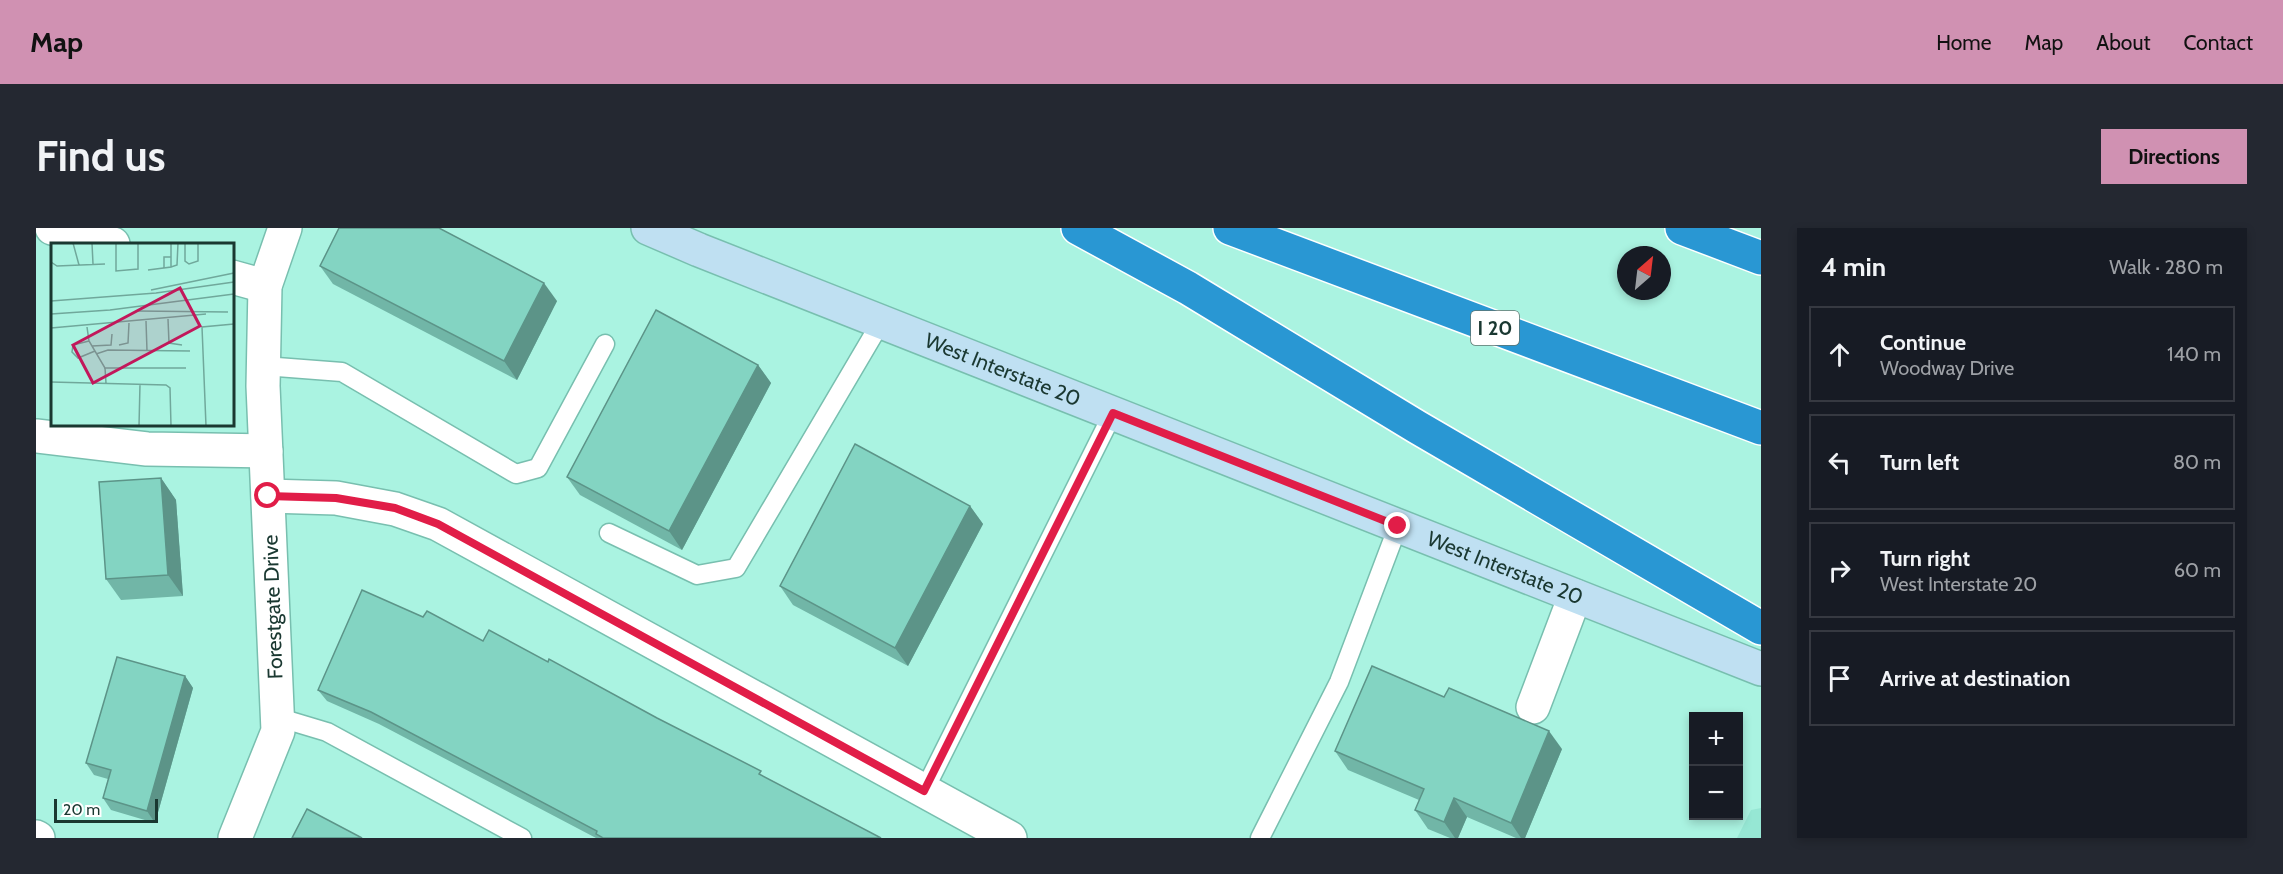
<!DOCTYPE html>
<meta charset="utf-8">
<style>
:root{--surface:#171b24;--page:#242831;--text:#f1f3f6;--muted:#9ea1a6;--line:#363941;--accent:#d091b2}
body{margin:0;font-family:Cabin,sans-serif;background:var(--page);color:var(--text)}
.controls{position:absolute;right:18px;bottom:18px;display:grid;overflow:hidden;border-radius:0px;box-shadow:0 3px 9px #0003}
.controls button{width:54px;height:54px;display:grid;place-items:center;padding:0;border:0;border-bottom:2px solid var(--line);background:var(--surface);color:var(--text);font:30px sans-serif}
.compass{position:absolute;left:1581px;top:18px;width:54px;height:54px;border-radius:50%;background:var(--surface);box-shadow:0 3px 9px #0003;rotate:28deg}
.scale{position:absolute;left:18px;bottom:15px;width:104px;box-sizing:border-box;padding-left:6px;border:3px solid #1a3831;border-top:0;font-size:16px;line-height:21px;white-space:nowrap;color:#1a3831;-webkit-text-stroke:4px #fff;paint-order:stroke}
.stop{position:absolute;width:18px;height:18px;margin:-14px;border:4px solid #e11d48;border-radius:50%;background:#fff}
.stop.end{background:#e11d48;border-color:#fff;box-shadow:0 2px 6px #0008}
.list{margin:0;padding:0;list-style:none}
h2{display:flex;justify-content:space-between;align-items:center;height:78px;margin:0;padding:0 24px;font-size:26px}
h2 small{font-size:20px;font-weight:400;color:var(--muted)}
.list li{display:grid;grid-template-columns:39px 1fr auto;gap:18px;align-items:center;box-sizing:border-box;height:96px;margin:0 12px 12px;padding:0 12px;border:2px solid var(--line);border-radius:0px}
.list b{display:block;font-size:22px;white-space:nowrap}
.list p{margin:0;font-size:20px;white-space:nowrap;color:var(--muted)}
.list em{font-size:20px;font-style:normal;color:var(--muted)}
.icon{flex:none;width:33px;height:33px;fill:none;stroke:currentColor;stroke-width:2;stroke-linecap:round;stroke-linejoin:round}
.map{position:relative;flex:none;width:1725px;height:610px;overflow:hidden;border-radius:0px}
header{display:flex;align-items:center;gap:36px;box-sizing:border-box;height:84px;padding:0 30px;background:var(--accent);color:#111}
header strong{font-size:28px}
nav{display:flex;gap:33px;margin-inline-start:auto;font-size:21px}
.intro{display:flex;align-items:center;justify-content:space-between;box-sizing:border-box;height:144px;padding:0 36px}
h1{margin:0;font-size:42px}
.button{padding:15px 27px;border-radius:0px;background:var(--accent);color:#111;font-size:21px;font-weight:700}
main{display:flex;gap:36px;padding:0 36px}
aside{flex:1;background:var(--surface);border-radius:0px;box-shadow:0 3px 9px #0003}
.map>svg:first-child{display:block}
</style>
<header>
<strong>Map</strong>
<nav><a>Home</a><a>Map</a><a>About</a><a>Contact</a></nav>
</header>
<div class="intro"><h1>Find us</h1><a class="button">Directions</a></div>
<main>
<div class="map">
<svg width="1725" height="610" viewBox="0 0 1725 610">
<rect width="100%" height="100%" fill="#aaf3e1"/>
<!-- built -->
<polygon fill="#96e7d4" points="1725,580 1725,610 1701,610 1715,582"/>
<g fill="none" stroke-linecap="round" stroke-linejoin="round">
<defs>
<g id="service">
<polyline points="228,138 306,144 480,246 502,240 569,116"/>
<polyline points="573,305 661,347 700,340 845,94"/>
<polyline points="241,489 291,504 486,610"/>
<polyline points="888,563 1077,185"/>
<polyline points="1224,610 1303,454 1362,298"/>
</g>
<g id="minor">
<polyline points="16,0 77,16"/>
<polyline points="196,49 229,58"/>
<polyline points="0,208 111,221 230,223"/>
<polyline points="232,268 300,270 359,281 402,296 974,610"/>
<polyline points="0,609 2,610"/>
<polyline points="199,610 242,503 227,158 229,58 249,0"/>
</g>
<polyline id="tertiary" points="1497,479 1539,368"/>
<g id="secondary">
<path id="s1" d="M612,0L663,22L1725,441"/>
</g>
<g id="motorway">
<polyline points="1042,0 1152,60 1381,199 1725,400"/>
<polyline points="1194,0 1725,200"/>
<polyline points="1646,0 1725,30"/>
</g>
</defs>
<!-- service casing -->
<use href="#service" stroke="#78bfaf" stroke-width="21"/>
<!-- minor casing -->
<use href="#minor" stroke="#78bfaf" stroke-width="36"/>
<!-- tertiary casing -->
<use href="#tertiary" stroke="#78bfaf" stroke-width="36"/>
<!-- secondary casing -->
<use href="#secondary" stroke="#78bfaf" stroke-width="36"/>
<!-- motorway casing -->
<use href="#motorway" stroke="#fff" stroke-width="36"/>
<!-- service -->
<use href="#service" stroke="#fff" stroke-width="18"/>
<!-- minor -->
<use href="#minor" stroke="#fff" stroke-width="33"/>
<!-- tertiary -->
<use href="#tertiary" stroke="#fff" stroke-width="33"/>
<!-- secondary -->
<use href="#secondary" stroke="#bfe0f2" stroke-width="33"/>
<!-- motorway -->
<use href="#motorway" stroke="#2997d3" stroke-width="33"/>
</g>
<!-- wall -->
<g fill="#71b6a7">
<polygon points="284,38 521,73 481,152 297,56"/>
<polygon points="722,137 735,155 646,322 544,267 531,249"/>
<polygon points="125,250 140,272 147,368 85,372 70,351"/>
<polygon points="934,278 947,296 872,438 757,377 744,358"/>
<polygon points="387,389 447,413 730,550 845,610 560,610 343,496 291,473 282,462"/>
<polygon points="149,448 157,460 119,595 75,582 67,570 72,551 58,547 50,535"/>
<polygon points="1526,521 1489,610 1480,610 1431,589 1422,610 1414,610 1392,601 1379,582 1383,572 1312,542 1299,523"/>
</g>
<!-- shaded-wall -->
<g fill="#5c9488">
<polygon points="508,55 521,73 481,152 468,133"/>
<polygon points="722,137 735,155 646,322 633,303"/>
<polygon points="125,250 140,272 147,368 132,347"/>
<polygon points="934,278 947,296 872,438 859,420"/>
<polygon points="149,448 157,460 119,595 111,583"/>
<polygon points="1513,503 1526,521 1489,610 1485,610 1475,595"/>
<polygon points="1418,570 1431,589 1422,610 1419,610 1408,594"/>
</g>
<!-- building -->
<g fill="#83d4c2" stroke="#5c9488" stroke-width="1.5">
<polygon points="303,0 403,0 508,55 468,133 284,38"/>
<polygon points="620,82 722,137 633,303 531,249"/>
<polygon points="819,216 934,278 859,420 744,358"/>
<polygon points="125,250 132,347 70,351 63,254"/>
<polygon points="326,362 387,389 391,383 447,413 453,402 512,434 513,431 621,490 725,543 723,546 845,610 567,610 560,606 561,603 335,484 282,462"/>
<polygon points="81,429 149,448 111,583 67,570 75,542 50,535"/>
<polygon points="1336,438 1408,469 1413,460 1513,503 1475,595 1418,570 1408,594 1379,582 1388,561 1299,523"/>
<polygon points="271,581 326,610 256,610"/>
</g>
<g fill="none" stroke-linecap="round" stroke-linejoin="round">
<!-- route -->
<polyline stroke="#e11d48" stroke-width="8" points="232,268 300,270 359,280 402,296 888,563 1077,185 1362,298"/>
</g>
<g text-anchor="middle" stroke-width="6" stroke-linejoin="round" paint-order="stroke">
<!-- shield labels -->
<rect fill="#fff" stroke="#5f746f" stroke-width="1.5" x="1435" y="83" width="48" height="34" rx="4.5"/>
<g font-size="20" font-weight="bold" fill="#1a3831">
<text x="1459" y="107">I 20</text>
</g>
<!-- street labels -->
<g font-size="21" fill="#1a3831" stroke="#fff">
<text dy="7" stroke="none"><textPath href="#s1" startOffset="382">West Interstate 20</textPath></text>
<text dy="7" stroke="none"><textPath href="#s1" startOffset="922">West Interstate 20</textPath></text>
<text transform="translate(237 379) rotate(-92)" y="7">Forestgate Drive</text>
</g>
</g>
<!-- overview -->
<g transform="translate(15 15)">
<rect width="183" height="183" fill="#aaf3e1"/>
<path fill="none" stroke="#70a89b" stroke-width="1.5" d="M22,0L28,22M41,0L42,21M65,0V28L87,26V0M134,0V18L138,21L147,18V0M0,19L6,23L54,21M120,24L126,22L127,0M113,25V14H120M97,27L120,24V0M100,47L183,30M0,58L105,50L183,39M86,68L177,69M0,71L59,67L183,51M117,76L118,100L131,102M95,78L96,108M36,84L38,98L54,125L55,140M0,85L155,71M38,98L22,102L21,109L27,115L44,108M68,102L77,100L78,80M41,103L60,102L61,91M45,111L57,107L139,108M53,125H135M0,139L115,142L119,145L120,183M88,183L89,141M155,183L151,84L183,81"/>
<path fill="#c2185b" fill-opacity="0.15" stroke="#c2185b" stroke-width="3" d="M129,45L149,83L42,140L22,102Z"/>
<rect width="183" height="183" fill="none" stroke="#1a3831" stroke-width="3"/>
</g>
</svg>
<div class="controls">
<button>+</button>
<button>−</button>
</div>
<svg class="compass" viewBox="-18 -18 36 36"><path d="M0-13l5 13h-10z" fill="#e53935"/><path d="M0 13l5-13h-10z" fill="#9ea1a6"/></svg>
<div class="scale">20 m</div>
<div class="stop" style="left:232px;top:268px"></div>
<div class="stop end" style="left:1362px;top:298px"></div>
</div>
<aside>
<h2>4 min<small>Walk · 280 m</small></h2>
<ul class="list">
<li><svg class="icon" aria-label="ahead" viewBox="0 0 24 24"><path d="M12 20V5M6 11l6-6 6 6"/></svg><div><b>Continue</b><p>Woodway Drive</p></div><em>140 m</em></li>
<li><svg class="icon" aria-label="left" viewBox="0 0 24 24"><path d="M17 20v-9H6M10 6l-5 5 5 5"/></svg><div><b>Turn left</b></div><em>80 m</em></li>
<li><svg class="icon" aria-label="right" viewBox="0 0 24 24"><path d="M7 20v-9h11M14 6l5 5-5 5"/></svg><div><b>Turn right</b><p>West Interstate 20</p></div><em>60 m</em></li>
<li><svg class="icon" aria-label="arrive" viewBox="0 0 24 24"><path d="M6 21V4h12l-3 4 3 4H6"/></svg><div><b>Arrive at destination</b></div></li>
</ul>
</aside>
</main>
